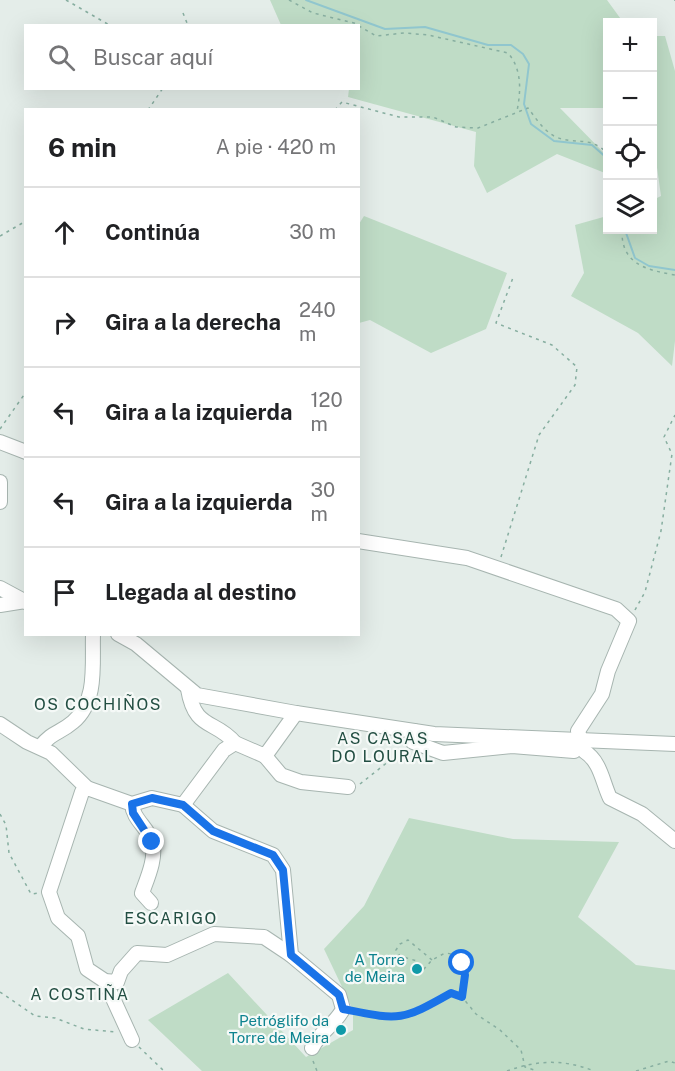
<!DOCTYPE html>
<html lang="es">
<meta charset="utf-8">
<style>
:root{--surface:#fff;--page:#f2f2f2;--text:#202124;--muted:#757577;--line:#e0e0e0}
body{margin:0;font-family:"Public Sans",sans-serif;background:var(--page);color:var(--text)}
.controls{position:absolute;right:18px;top:18px;display:grid;overflow:hidden;border-radius:0px;box-shadow:0 6px 24px #0002}
.controls button{width:54px;height:54px;display:grid;place-items:center;padding:0;border:0;border-bottom:2px solid var(--line);background:var(--surface);color:var(--text);font:30px sans-serif}
.stop{position:absolute;width:18px;height:18px;margin:-14px;border:4px solid #1a73e8;border-radius:50%;background:#fff}
.stop.end{background:#1a73e8;border-color:#fff;box-shadow:0 2px 6px #0008}
.list{margin:0;padding:0;list-style:none}
h2{display:flex;justify-content:space-between;align-items:center;height:78px;margin:0;padding:0 24px;font-size:26px}
h2 small{font-size:20px;font-weight:400;color:var(--muted)}
.list li{display:grid;grid-template-columns:39px 1fr auto;gap:18px;align-items:center;box-sizing:border-box;height:90px;padding:0 24px;border-top:2px solid var(--line)}
.list b{display:block;font-size:22px;white-space:nowrap}
.list em{font-size:20px;font-style:normal;color:var(--muted)}
.icon{flex:none;width:33px;height:33px;fill:none;stroke:currentColor;stroke-width:2;stroke-linecap:round;stroke-linejoin:round}
.map{position:relative;flex:none;width:675px;height:1071px;overflow:hidden}
.search{position:absolute;background:var(--surface);box-shadow:0 6px 24px #0002;left:24px;top:24px;width:336px;height:66px;display:flex;align-items:center;gap:15px;box-sizing:border-box;padding:0 21px;border-radius:0px;color:var(--muted);font-size:22px}
.panel{position:absolute;background:var(--surface);box-shadow:0 6px 24px #0002;left:24px;top:108px;width:336px;height:528px;border-radius:0px}
.map>svg:first-child{display:block}
</style>
<div class="map">
<svg width="675" height="1071" viewBox="0 0 675 1071">
<rect width="100%" height="100%" fill="#e4ede9"/>
<!-- green -->
<g fill="#bfdcc6">
<polygon points="270,0 607,0 623,22 608,22 607,108 560,108 607,156 605,173 557,154 487,193 474,166 476,132 348,97 349,89 358,88 358,26 281,25"/>
<polygon points="653,36 665,36 675,71 675,341 672,366 638,333 571,296 584,273 575,225 607,216 608,230 652,230 653,200 661,196 653,139"/>
<polygon points="364,216 507,273 486,329 431,353 370,320 359,323 359,224"/>
<polygon points="409,818 513,839 619,842 578,917 636,965 675,970 675,1071 202,1071 148,1020 228,973 306,1057 353,1030 353,1010 324,949 364,906"/>
</g>
<g fill="none" stroke-linecap="round" stroke-linejoin="round">
<!-- stream -->
<g stroke="#90c6ce" stroke-width="2">
<polyline points="306,0 385,29 425,27 488,45 511,45 523,54 529,64 524,104 531,124 554,141 592,145 608,159"/>
<polyline points="625,230 635,258 649,266 675,270"/>
</g>
<defs>
<g id="minor">
<polyline points="0,442 26,452"/>
<polyline points="0,482 0,502"/>
<path d="M358,541L467,558L616,609L629,621L608,671L602,694L578,731L584,751C601,762 602,781 610,798L642,814L675,841"/>
<polyline points="0,588 26,602"/>
<polyline points="0,605 25,601"/>
<polyline points="118,634 136,644 197,695 296,713 434,734 675,744"/>
<path d="M188,689C195,731 215,719 235,743"/>
<polyline points="0,724 27,742 51,753 87,788"/>
<polyline points="414,731 413,742 443,753 512,746 574,751 581,740"/>
<path d="M40,747C53,731 59,734 73,722C98,701 92,664 93,634"/>
<polyline points="265,756 281,775 301,782 348,787"/>
<path d="M132,804C133,820 148,827 152,842C157,857 147,879 142,893L151,903"/>
<path d="M183,805L213,831L273,855L283,870L291,955L339,995L343,1009C336,1024 320,1031 312,1048"/>
<polyline points="291,955 264,937 214,934 167,955 137,953 121,971 117,982 105,981 87,969 78,936 58,918 49,892 82,792 87,788 132,804 152,798 183,805 224,750 235,743 265,756 296,713"/>
<polyline points="105,981 132,1040"/>
</g>
</defs>
<!-- minor casing -->
<use href="#minor" stroke="#a7b5b0" stroke-width="16"/>
<!-- path -->
<g stroke="#87aea0" stroke-width="1.5" stroke-dasharray="3 4.5" stroke-linecap="butt">
<polyline points="66,0 111,26"/>
<path d="M289,0L313,13L354,23L376,36L404,33L428,35L508,53C522,69 521,91 517,111"/>
<polyline points="674,0 675,0"/>
<polyline points="183,13 187,23 185,26"/>
<polyline points="148,110 163,88"/>
<path d="M335,110L342,102L399,117H433L456,127L478,128L528,108C535,117 543,130 554,136C574,146 589,134 608,154"/>
<path d="M622,230C621,264 646,270 675,275"/>
<polyline points="0,236 26,221"/>
<polyline points="0,429 26,392"/>
<polyline points="501,557 539,435 575,385 577,367 552,345 496,323 514,275"/>
<polyline points="635,610 645,592 661,531 672,454 664,437 675,415"/>
<polyline points="360,784 403,750"/>
<polyline points="0,814 6,825 9,853 31,894 39,893"/>
<path d="M432,960L408,940L400,944L396,950L400,956L417,961L424,969L432,960L445,953C469,955 465,979 462,996"/>
<polyline points="0,992 35,1016 55,1018 84,1029 115,1032"/>
<path d="M353,1011C402,1020 407,1018 451,994L462,997L476,1014L500,1030L521,1050L525,1067L537,1071"/>
<polyline points="139,1047 164,1071"/>
<polyline points="313,1061 317,1071"/>
<path d="M507,1071C537,1060 564,1059 594,1071"/>
<polyline points="636,1071 669,1061 675,1063"/>
</g>
<!-- minor -->
<use href="#minor" stroke="#fff" stroke-width="14"/>
</g>
<g fill="none" stroke-linecap="round" stroke-linejoin="round">
<!-- route -->
<path stroke="#1a73e8" stroke-width="8" d="M152,842L133,813L132,804L152,798L183,805L213,831L273,855L283,870L291,955L339,995L343,1009C399,1020 400,1022 451,993L462,997L465,975L462,963"/>
</g>
<!-- markers -->
<g fill="#0f9aa8" stroke="#f5f9f7" stroke-width="2">
<circle cx="417" cy="969" r="6"/>
<circle cx="341" cy="1030" r="6"/>
</g>
<g text-anchor="middle" stroke-width="4.5" stroke-linejoin="round" paint-order="stroke">
<!-- culture labels -->
<g font-size="15" fill="#0d838f" stroke="#f5f9f7" text-anchor="end">
<text x="405" y="965">A Torre<tspan x="405" dy="17">de Meira</tspan></text>
<text x="329" y="1026">Petróglifo da<tspan x="329" dy="17">Torre de Meira</tspan></text>
</g>
<!-- neighbourhood labels -->
<g font-size="16" letter-spacing="1.5" fill="#224e42" stroke="#f5f9f7">
<text x="98" y="710">OS COCHIÑOS</text>
<text x="383" y="744">AS CASAS<tspan x="383" dy="18">DO LOURAL</tspan></text>
<text x="171" y="924">ESCARIGO</text>
<text x="80" y="1000">A COSTIÑA</text>
</g>
</g>
</svg>
<div class="controls">
<button>+</button>
<button>−</button>
<button><svg class="icon" aria-label="locate" viewBox="0 0 24 24"><circle cx="12" cy="12" r="6"/><path d="M12 2v4M12 18v4M2 12h4M18 12h4"/></svg></button>
<button><svg class="icon" aria-label="layers" viewBox="0 0 24 24"><path d="M12 4l9 5-9 5-9-5zM3 14l9 5 9-5"/></svg></button>
</div>
<div class="stop" style="left:462px;top:963px"></div>
<div class="stop end" style="left:152px;top:842px"></div>
<div class="search"><svg class="icon" aria-label="search" viewBox="0 0 24 24"><circle cx="10" cy="10" r="6"/><path d="M15 15l6 6"/></svg>Buscar aquí</div>
<section class="panel">
<h2>6 min<small>A pie · 420 m</small></h2>
<ul class="list">
<li><svg class="icon" aria-label="ahead" viewBox="0 0 24 24"><path d="M12 20V5M6 11l6-6 6 6"/></svg><div><b>Continúa</b></div><em>30 m</em></li>
<li><svg class="icon" aria-label="right" viewBox="0 0 24 24"><path d="M7 20v-9h11M14 6l5 5-5 5"/></svg><div><b>Gira a la derecha</b></div><em>240 m</em></li>
<li><svg class="icon" aria-label="left" viewBox="0 0 24 24"><path d="M17 20v-9H6M10 6l-5 5 5 5"/></svg><div><b>Gira a la izquierda</b></div><em>120 m</em></li>
<li><svg class="icon" aria-label="left" viewBox="0 0 24 24"><path d="M17 20v-9H6M10 6l-5 5 5 5"/></svg><div><b>Gira a la izquierda</b></div><em>30 m</em></li>
<li><svg class="icon" aria-label="arrive" viewBox="0 0 24 24"><path d="M6 21V4h12l-3 4 3 4H6"/></svg><div><b>Llegada al destino</b></div></li>
</ul>
</section>
</div>
